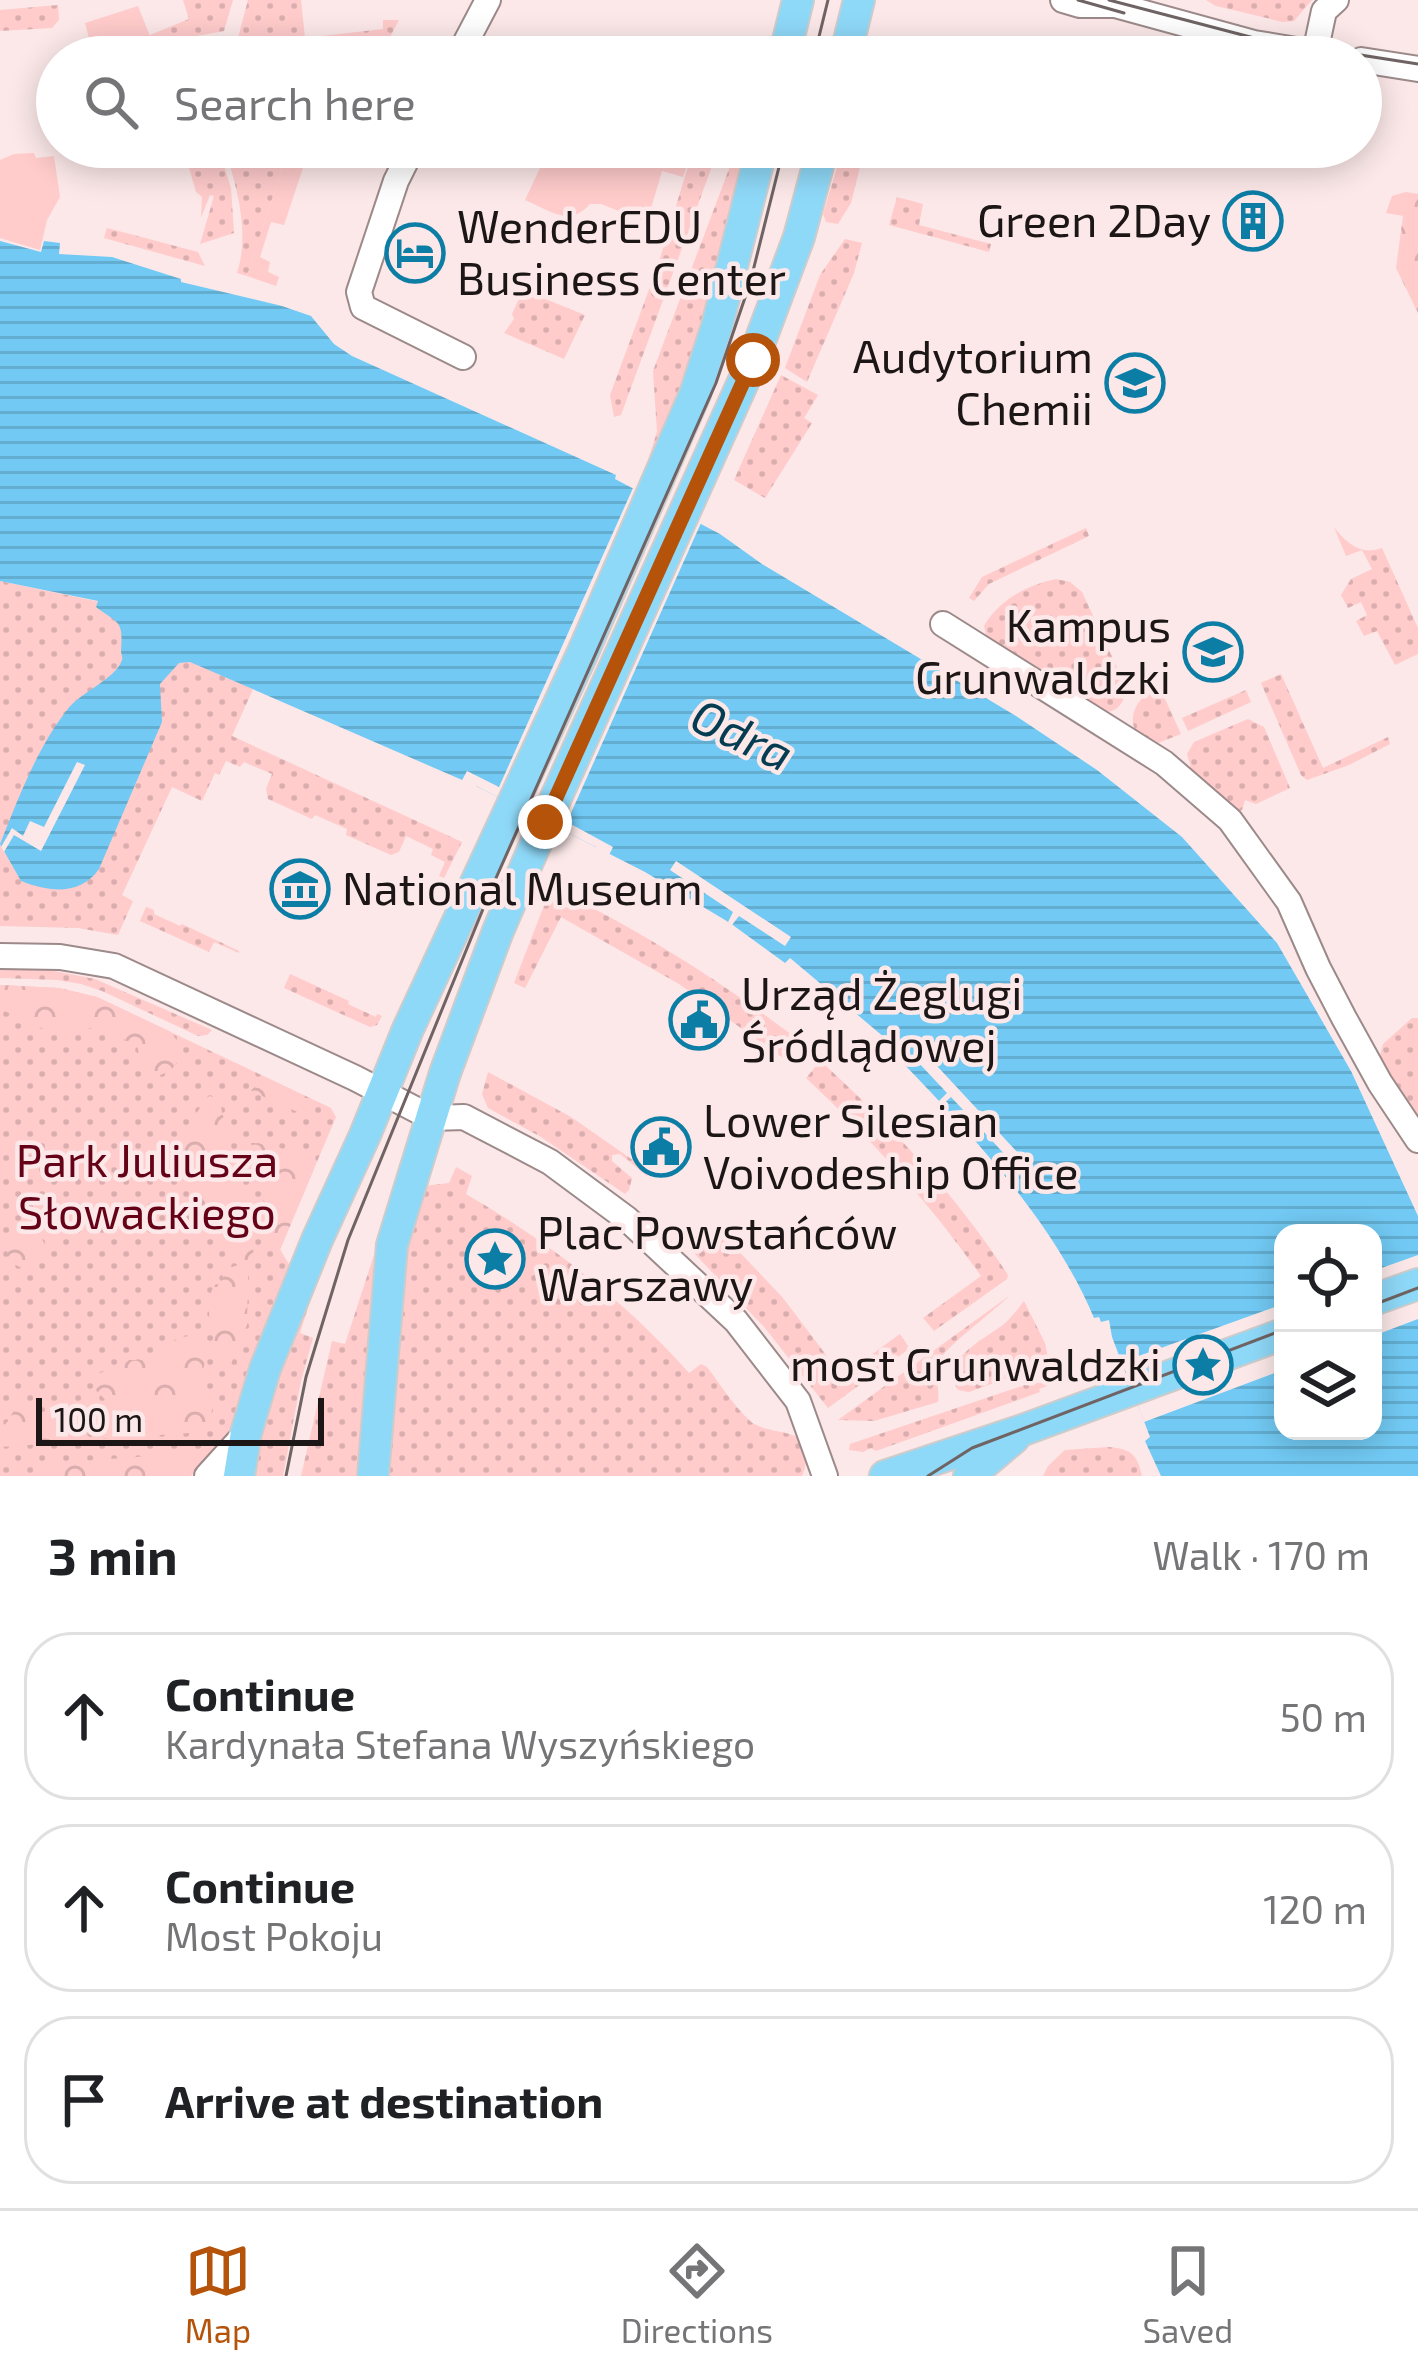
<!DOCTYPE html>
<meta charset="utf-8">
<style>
:root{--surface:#fff;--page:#f2f2f2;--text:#202124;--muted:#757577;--line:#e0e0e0;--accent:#b45309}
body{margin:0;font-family:"Exo 2",sans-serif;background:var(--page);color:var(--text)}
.controls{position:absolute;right:36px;bottom:36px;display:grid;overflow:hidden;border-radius:24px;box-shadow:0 6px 30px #0003}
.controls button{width:108px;height:108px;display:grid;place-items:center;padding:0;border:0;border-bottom:3px solid var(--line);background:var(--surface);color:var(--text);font:60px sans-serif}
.scale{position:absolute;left:36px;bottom:30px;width:288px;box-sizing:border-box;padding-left:12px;border:6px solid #1c1616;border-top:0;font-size:33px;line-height:42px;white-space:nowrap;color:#1c1616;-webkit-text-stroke:9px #fce8e8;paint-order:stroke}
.stop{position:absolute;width:36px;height:36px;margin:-27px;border:9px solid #b45309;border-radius:50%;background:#fff}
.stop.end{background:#b45309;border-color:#fff;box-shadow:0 3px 12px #0008}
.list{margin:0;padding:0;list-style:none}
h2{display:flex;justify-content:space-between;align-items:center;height:156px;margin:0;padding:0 48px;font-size:51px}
h2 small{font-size:39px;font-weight:400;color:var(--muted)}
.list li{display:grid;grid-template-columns:78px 1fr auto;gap:36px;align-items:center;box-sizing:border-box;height:168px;margin:0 24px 24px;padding:0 24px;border:3px solid var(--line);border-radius:48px}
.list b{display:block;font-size:45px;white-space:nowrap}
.list p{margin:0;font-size:39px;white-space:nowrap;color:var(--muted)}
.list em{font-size:39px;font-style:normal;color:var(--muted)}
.icon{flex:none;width:66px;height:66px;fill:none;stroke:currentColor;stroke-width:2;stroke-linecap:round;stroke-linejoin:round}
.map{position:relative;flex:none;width:1418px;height:1476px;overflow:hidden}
.search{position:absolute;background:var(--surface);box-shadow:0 6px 30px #0003;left:36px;right:36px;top:36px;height:132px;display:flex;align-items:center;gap:30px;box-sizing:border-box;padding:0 42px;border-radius:66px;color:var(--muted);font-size:45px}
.sheet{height:732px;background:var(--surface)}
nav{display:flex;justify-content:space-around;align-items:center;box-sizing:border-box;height:168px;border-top:3px solid var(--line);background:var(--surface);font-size:33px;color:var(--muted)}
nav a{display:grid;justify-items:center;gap:6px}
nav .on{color:var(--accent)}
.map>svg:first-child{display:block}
</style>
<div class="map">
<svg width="1418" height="1476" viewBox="0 0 1418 1476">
<defs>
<pattern id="grass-dots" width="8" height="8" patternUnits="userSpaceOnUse" patternTransform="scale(3)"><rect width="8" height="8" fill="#ffcbcb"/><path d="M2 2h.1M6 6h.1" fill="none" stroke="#daaeae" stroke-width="1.8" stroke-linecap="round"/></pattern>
<pattern id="forest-crowns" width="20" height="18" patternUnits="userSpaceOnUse" patternTransform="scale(3)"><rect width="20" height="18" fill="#ffcbcb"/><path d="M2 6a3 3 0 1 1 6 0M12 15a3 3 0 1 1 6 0" fill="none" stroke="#daaeae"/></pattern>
<pattern id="water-rules" width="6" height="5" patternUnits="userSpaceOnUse" patternTransform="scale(3)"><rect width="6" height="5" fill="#72caf4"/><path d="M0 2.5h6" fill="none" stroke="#62add0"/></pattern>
</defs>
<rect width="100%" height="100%" fill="#fce8e8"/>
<!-- grass -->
<g fill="url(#grass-dots)">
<polygon points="183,0 233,0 224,31 153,44 150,35 189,19"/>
<polygon points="248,0 301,0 305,38 383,29 383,20 399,20 382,53 351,52 317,57 233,57"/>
<polygon points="1206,0 1312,0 1294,21 1283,22 1216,6"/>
<polygon points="58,5 59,20 52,28 0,31 0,10"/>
<polygon points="183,147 218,147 231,188 234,233 200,244 214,196 210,195 201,218 202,197 196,192"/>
<path d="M224,147H289L247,276L237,273C250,233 237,186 224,147Z"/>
<polygon points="694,147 719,147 621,415 614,417 610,395 657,268"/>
<polygon points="843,147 865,147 851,203 838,224 826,222 823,214"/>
<path d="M740,159C735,206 724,243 711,288C694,350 676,409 651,468L648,460L657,432L653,371L729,169L732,162Z"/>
<polygon points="897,197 923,204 919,225 991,244 989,252 889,225"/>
<polygon points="107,228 198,252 205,266 104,238"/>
<polygon points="845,239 862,243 854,273 807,382 785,368 820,275"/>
<polygon points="523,290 585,315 564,359 504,333 514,319 512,314"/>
<polygon points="781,375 818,395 804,418 812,423 765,498 734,480"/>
<path d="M1334,527C1346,543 1361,556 1382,548L1418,628V654L1395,665L1377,631L1364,636L1356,621L1367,615L1361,602L1348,608L1341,595L1351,579L1372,569L1362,550L1346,556Z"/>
<polygon points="1086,528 1089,536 989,584 974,601 969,598 982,577"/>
<path d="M1056,579L1070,582L1082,592L1127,689C1123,702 1119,712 1104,712L987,638L984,626C999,600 1027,585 1056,579Z"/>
<polygon points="0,581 100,602 189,661 253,689 232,736 462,842 444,878 439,876 445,862 431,855 433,849 406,836 399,852 391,855 346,835 347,829 315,815 312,819 268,799 266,789 272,774 244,762 240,767 226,761 219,775 215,773 202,801 172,787 122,895 133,901 118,935 78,928 0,926"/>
<polygon points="1281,674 1323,768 1388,737 1390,744 1349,765 1307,780 1301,775 1261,683"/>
<path d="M1159,686L1181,734L1158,743L1136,732C1126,713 1141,695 1159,686Z"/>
<polygon points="1246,690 1251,702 1188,731 1182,718"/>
<polygon points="1248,719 1264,727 1290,788 1256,804 1245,800 1242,810 1236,813 1192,771 1187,754 1194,742"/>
<path d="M550,890H557C642,931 720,981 796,1038L795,1044L783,1058L679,984L561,917L525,988L514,983Z"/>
<polygon points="146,907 154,910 154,914 180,926 182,924 239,951 239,953 214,942 209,952 140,921"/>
<polygon points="0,969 44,969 95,979 212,1030 207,1035 198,1036 102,991 81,984 57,980 0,978"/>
<polygon points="290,974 349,1001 348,1004 376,1017 377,1014 382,1016 377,1025 370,1027 284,988"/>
<polygon points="0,985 59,988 97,997 331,1108 336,1117 280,1249 290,1266 284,1289 234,1425 191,1476 0,1476"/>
<polygon points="1412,1018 1418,1018 1418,1121 1395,1086 1380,1055 1383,1044"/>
<path d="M823,1063C892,1127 957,1196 1008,1275L1007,1279L934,1331L923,1318L981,1276C930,1203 871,1139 806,1078L817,1065Z"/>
<polygon points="488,1072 571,1117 650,1172 647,1176 620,1154 612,1155 612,1161 632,1178 629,1190 625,1194 541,1137 488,1108 482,1094"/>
<path d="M456,1167L472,1176L466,1194C550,1243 624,1300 689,1373L701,1364L707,1367C720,1384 733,1405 749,1420C769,1440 824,1420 802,1476H383L403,1259L424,1186L449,1183Z"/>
<polygon points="716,1227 783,1298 842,1376 900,1334 908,1346 906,1351 828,1408 765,1328 692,1251"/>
<polygon points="374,1255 362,1476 301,1476 332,1341 345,1344"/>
<polygon points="322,1264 300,1333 313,1338 301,1381 283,1476 254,1476 265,1408"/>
<path d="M1009,1296C996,1310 941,1350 938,1363C934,1376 940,1389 938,1402L874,1421L838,1420Z"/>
<path d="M1024,1301L1045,1343L1049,1363L969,1392L958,1390C939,1359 984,1340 1004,1324C1012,1317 1018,1309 1024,1301Z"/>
<polygon points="1060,1381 1039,1389 1040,1392 876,1451 871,1448 863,1452 849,1450 850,1444 1028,1384"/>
<path d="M1109,1447C1131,1449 1137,1454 1142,1476H1043L1048,1466L1065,1450Z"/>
</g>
<!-- forest -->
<g fill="url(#forest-crowns)">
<polygon points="1406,192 1418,194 1418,313 1396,268 1403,216 1386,213 1392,196"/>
<polygon points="0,985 59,988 97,997 171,1032 180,1045 179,1060 171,1070 144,1083 137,1044 91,1028 63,1033 48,1031 0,1009"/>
<polygon points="263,1076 311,1099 304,1115 251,1091"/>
<path d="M210,1096L219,1099L254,1248L248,1275L247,1325L229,1369C213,1347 202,1310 214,1285L222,1283L223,1270L241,1264L244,1260L231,1249L222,1228L166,1163L206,1098Z"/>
<path d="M251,1143C277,1144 295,1151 314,1169L280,1250L275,1254Z"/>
<circle cx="26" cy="1249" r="19"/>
<path d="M189,1336L202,1343L207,1353L202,1374L213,1408L203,1432L103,1439L98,1423L109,1406C103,1392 87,1391 97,1374L123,1365L129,1360H142L150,1353L163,1357L176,1338Z"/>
<path d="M64,1403H72C85,1415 76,1425 86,1441L0,1447V1433L18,1404L43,1412Z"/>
<polygon points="189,1453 191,1457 175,1476 43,1476 31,1465"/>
</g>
<!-- garden -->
<g fill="#ffcbcb">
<polygon points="138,6 153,44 94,57 85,23"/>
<polygon points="289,147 310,147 284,225 271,222 260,257 270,262 268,272 279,277 276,286 247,276"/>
<path d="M550,147H648L676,158L681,147H693L683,177L662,171L647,222L601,204H590C569,228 549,210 525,200Z"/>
<polygon points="34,153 36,158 54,156 60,197 47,220 40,250 0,238 0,160 14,154"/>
</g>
<!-- water -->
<path fill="url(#water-rules)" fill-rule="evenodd" d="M0,241L41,252L44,241L60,243L59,254L112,257L181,279V282L282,306L311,316L334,344L352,356L616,475L615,479L720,534L762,564L1016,716L1097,770L1182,837L1277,943L1351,1071L1418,1216V1476H1161L1145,1441L1150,1437L1112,1337L1109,1320L1101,1322L1099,1317L1094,1318C1054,1222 972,1135 901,1061L905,1056L891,1043L790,958L785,963L730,923L645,872L476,786L190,662L179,663L160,684L162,722L99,869C80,896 49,892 21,881L0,844C18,799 37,748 67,710C80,692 115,680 122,660C123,657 121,654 121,651C123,620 120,625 96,607L98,601L0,581ZM1283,1233H1373V1431H1283Z"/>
<!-- pier -->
<g fill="#fce8e8">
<polygon points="633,488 701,523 567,822 613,847 607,859 594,853 596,847 476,786 473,791 459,786 467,771 499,787"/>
<polygon points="77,762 85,765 41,851 14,835 4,852 1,847 12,828 23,836 30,821 44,827"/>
<polygon points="676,861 791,937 785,946 739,916 732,925 728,922 733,912 670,870"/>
<polygon points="924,1052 1019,1154 1011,1161 951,1097 943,1104 939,1101 947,1093 916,1060"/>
<polygon points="1418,1255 1418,1319 1373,1336 1373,1271"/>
<polygon points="1283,1304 1283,1370 1144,1422 1122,1362"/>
</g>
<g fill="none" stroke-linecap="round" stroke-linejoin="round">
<defs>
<g id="minor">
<polyline points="1063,0 1080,5 1115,5 1254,43 1339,57"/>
<polyline points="1315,53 1324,11 1336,0"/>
<polyline points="458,57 488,0"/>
<polyline points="1361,60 1418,69"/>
<polyline points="409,155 396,181 359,292 363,307 463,357"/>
<polyline points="943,624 1164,763 1230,820 1289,902 1318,968 1344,1018 1380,1083 1418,1140"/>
<polyline points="0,956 60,957 114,966 355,1078 432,1118 464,1117 550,1162 627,1219 736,1321 798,1401 825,1476"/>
<polyline points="207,1476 246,1433"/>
</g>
<g id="major">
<polyline points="784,57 798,0"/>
<polyline points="845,57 859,0"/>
<polyline points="1373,1300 1418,1284"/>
<polyline points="239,1476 246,1433 265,1369 317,1240 365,1135 408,1029 583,652 695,394 717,326 762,147"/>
<polyline points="373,1476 392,1245 445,1073 498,931 545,822 753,360 799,237 823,147"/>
<polyline points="885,1476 1023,1430 1283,1334"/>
<polyline points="969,1476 1014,1438"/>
</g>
</defs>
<!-- minor casing -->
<use href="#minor" stroke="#9c8a8a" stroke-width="28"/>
<!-- major casing -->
<use href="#major" stroke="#cdcccc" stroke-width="34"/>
<!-- minor -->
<use href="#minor" stroke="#fff" stroke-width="24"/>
<!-- major -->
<use href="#major" stroke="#8fd9f8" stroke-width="30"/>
<!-- tram -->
<g stroke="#6f6363" stroke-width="3">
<polyline points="1078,0 1124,13"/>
<polyline points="1109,0 1258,39 1418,64"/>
<polyline points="814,57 828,0"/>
<polyline points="1373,1305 1418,1288"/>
<polyline points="286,1476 306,1377 348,1240 492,887 716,383 750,283 784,147"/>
<polyline points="928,1476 972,1448 1283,1330"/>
</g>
</g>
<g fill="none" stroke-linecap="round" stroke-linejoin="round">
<!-- route -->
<polyline stroke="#b45309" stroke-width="15" points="545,822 753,360"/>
</g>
<!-- icons -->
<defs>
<symbol id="building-ring" viewBox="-11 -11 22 22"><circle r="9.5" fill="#fce8e8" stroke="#0c7da5" stroke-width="1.5"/><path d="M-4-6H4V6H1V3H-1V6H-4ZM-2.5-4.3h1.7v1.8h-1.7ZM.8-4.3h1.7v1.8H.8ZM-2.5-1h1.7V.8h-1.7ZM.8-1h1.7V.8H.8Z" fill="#0c7da5"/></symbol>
<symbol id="hotel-ring" viewBox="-11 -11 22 22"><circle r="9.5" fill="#fce8e8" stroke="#0c7da5" stroke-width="1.5"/><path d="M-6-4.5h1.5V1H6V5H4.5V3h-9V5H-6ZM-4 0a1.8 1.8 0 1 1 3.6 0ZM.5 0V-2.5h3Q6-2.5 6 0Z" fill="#0c7da5"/></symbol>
<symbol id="university-ring" viewBox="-11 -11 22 22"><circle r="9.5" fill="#fce8e8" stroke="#0c7da5" stroke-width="1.5"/><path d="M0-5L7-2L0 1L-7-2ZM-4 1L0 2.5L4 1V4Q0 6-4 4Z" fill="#0c7da5"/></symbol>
<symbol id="museum-ring" viewBox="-11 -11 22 22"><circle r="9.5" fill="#fce8e8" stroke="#0c7da5" stroke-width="1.5"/><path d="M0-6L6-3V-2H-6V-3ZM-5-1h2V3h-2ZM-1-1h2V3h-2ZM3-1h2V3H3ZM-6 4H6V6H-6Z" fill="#0c7da5"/></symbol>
<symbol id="civic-ring" viewBox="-11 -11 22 22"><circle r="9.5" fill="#fce8e8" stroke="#0c7da5" stroke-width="1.5"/><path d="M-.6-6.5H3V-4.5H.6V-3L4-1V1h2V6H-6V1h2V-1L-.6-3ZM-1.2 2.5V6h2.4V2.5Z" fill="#0c7da5"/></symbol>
<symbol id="sight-ring" viewBox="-11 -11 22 22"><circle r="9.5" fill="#fce8e8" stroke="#0c7da5" stroke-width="1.5"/><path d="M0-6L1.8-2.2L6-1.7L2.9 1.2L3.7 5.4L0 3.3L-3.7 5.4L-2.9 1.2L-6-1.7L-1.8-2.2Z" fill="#0c7da5"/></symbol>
</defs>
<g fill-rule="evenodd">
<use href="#building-ring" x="1220" y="188" width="66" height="66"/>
<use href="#hotel-ring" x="382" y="220" width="66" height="66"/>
<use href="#university-ring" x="1102" y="350" width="66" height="66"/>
<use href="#university-ring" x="1180" y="619" width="66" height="66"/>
<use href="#museum-ring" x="267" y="856" width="66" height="66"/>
<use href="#civic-ring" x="666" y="987" width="66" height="66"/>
<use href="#civic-ring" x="628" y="1114" width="66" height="66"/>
<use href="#sight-ring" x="462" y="1226" width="66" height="66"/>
<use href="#sight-ring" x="1170" y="1332" width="66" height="66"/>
</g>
<g text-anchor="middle" stroke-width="9" stroke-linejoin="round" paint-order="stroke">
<!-- poi labels -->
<g font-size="45" fill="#1c1616" stroke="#fce8e8" text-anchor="start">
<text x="1211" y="237" text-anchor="end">Green 2Day</text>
<text x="457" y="243">WenderEDU<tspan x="457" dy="52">Business Center</tspan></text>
<text x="1093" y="373" text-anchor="end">Audytorium<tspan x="1093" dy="52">Chemii</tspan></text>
<text x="1171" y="642" text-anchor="end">Kampus<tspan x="1171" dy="52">Grunwaldzki</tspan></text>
<text x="342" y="905">National Museum</text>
<text x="741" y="1010">Urząd Żeglugi<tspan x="741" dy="52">Śródlądowej</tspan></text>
<text x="703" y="1137">Lower Silesian<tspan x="703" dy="52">Voivodeship Office</tspan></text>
<text x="537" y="1249">Plac Powstańców<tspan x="537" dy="52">Warszawy</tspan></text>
<text x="1161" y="1381" text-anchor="end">most Grunwaldzki</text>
</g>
<!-- park labels -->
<g font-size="45" fill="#650218" stroke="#fce8e8">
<text x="147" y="1177">Park Juliusza<tspan x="147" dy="52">Słowackiego</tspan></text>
</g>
<!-- water labels -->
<g font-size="48" font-style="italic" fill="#053c51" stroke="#fce8e8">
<text transform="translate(742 735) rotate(25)" y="17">Odra</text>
</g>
</g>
</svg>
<div class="controls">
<button><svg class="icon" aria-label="locate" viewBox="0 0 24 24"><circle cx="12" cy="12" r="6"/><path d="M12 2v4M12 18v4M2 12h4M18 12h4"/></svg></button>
<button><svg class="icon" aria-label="layers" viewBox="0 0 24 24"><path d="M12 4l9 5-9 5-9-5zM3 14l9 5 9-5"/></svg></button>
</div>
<div class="scale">100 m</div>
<div class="stop" style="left:753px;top:360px"></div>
<div class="stop end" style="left:545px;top:822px"></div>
<div class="search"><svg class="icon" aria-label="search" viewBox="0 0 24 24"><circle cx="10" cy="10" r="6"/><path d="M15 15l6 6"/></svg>Search here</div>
</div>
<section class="sheet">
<h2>3 min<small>Walk · 170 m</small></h2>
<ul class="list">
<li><svg class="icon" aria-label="ahead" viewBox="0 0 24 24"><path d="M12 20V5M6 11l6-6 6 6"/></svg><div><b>Continue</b><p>Kardynała Stefana Wyszyńskiego</p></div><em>50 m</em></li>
<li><svg class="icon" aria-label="ahead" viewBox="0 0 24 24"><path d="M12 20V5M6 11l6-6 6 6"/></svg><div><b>Continue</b><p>Most Pokoju</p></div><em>120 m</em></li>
<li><svg class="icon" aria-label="arrive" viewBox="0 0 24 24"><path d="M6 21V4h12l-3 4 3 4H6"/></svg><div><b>Arrive at destination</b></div></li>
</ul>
</section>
<nav>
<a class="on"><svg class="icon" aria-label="map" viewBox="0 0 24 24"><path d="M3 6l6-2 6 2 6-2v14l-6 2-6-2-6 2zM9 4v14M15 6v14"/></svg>Map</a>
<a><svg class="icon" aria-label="directions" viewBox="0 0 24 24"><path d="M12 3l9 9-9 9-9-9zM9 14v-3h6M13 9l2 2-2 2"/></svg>Directions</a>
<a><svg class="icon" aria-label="saved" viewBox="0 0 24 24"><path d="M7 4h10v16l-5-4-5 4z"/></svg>Saved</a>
</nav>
